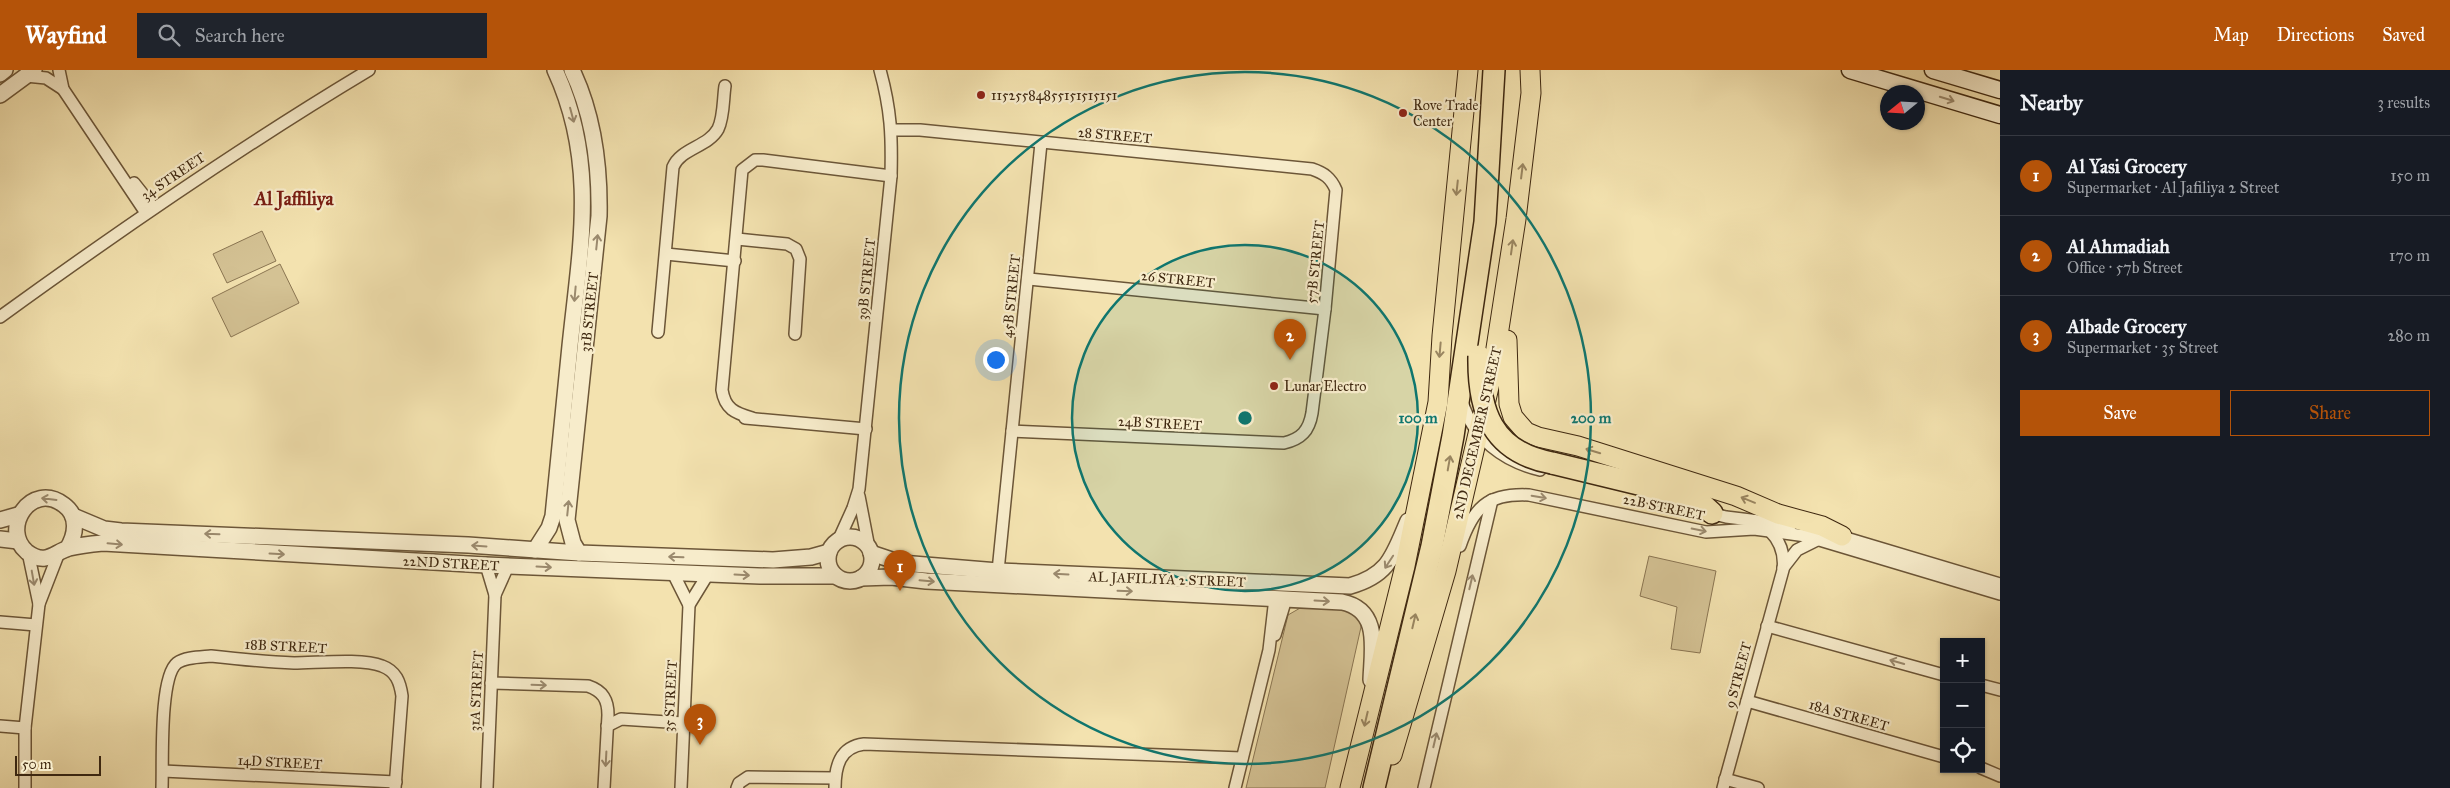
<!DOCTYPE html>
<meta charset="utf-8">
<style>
:root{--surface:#171b24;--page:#20242c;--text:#f1f3f6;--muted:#9ea1a6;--line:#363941;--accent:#b45309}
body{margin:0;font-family:"IM FELL Great Primer",serif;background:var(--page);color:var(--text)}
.controls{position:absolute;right:15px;bottom:15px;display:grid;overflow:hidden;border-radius:0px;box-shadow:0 1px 4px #0004}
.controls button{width:45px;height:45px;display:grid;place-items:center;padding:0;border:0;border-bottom:1px solid var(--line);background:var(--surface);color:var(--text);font:25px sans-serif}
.compass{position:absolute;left:1880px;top:15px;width:45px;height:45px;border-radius:50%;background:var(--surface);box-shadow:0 1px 4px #0004;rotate:252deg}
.scale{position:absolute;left:15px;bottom:12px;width:86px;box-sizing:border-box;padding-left:5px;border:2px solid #3f2810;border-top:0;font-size:14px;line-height:18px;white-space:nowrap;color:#3f2810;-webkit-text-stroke:4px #f7eccb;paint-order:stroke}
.you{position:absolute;left:995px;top:289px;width:18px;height:18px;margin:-12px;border:4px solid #fff;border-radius:50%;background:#1a73e8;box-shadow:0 0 0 8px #1a73e833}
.badge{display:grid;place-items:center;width:32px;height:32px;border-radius:50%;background:var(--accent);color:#fff;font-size:16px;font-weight:700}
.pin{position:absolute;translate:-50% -41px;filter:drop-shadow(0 1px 2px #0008)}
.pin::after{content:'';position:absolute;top:26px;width:18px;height:15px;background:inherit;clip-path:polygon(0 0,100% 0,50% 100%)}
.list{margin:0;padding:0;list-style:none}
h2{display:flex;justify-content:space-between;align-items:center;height:65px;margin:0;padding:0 20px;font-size:21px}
h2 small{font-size:16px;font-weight:400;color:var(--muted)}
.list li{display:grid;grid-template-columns:32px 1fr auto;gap:15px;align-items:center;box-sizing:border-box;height:80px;padding:0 20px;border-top:1px solid var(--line)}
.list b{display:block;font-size:19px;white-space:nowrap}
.list p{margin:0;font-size:16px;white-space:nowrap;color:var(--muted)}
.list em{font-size:16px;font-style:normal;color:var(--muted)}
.actions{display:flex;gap:10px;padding:15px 20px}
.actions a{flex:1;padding:11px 0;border:1px solid var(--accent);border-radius:0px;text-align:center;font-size:18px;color:var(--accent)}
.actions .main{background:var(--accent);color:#fff}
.icon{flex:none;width:28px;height:28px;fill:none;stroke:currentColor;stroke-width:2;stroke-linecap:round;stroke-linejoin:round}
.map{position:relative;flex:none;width:2000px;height:718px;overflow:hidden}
header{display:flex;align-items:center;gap:30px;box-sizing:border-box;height:70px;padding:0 25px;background:var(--accent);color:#fff}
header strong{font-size:24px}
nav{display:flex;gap:28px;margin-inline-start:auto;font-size:18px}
.search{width:350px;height:45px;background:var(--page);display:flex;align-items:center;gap:12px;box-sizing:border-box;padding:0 18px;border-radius:0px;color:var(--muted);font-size:19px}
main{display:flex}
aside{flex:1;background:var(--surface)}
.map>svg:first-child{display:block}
</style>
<header>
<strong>Wayfind</strong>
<div class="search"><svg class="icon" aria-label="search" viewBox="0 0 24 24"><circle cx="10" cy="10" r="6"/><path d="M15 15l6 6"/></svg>Search here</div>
<nav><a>Map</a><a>Directions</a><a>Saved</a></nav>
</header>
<main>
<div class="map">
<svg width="2000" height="718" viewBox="0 0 2000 718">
<rect width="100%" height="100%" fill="#f3e2af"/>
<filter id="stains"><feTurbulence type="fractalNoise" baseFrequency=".004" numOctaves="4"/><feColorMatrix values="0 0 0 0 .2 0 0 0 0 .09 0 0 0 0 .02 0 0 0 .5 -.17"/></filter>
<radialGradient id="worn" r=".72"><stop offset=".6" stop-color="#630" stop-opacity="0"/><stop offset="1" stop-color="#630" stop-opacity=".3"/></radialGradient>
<!-- green -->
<g fill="#d4c294" stroke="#8a7552">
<polygon points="262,161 276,191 227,213 213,184"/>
<polygon points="280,194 299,233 231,267 212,228"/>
<polygon points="1649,486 1716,501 1700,583 1671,579 1677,537 1640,526"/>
<polygon points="1314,530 1362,545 1361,557 1325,718 1246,718 1288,545"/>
</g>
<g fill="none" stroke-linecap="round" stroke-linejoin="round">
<defs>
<g id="minor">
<polyline points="59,0 63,19 146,143"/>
<polyline points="26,6 46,8 63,19"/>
<path d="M892,60H920L1312,99C1324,103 1331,108 1336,120L1325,239L1312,343C1309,361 1301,369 1284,373L1012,361"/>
<polyline points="134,113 153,137"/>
<polyline points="737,169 787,174 796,179 800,189 795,264"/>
<polyline points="666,184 735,191"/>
<polyline points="1029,209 1325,239"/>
<path d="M0,247C120,160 242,76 369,0"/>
<path d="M658,262L673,97C681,78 708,77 718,59C724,47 723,29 725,16"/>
<path d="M1462,332C1474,369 1503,391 1540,400"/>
<polyline points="745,348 866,359"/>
<path d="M752,348C735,343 725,339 722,320L742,100L755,90H763L891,106"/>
<polyline points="859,426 869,478"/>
<polyline points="1650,428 1726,447 1791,455"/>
<polyline points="1836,465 2000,514"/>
<path d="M839,469L853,438L859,419L891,106C892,66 891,40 880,0"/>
<path d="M1460,476C1473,438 1487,423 1529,425L1706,462L1754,459L1806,466L2000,524"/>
<polyline points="28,482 39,534"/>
<polyline points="486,495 495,525 487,718"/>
<polyline points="1783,498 1797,480 1819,469"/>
<polyline points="998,501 1041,73"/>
<polyline points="673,503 689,535"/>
<polyline points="495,525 508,496"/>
<polyline points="0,552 36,555"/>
<polyline points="1767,556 1944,605"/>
<polyline points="1275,565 1286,529"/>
<path d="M491,613L588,616C603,621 608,630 608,645L604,718"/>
<polyline points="1981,615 2000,620"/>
<polyline points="1747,631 1944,687"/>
<polyline points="0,656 25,658"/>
<polyline points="607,656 621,649 683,653"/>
<polyline points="1981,698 2000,706"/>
<polyline points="163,701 396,712"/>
<polyline points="1725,709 1758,718"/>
<polyline points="25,718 25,658 39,534 58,485"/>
<path d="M162,718C163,694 159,607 177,593C185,587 201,587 211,586C238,589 267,592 294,593C317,593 362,588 382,596C396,601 400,612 402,626L395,718"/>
<polyline points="681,718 689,535 708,504"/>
<polyline points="737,718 739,713 748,707 835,708"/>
<path d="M835,718C835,696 840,677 864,674L1242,688"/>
<polyline points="1235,718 1269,580 1275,528"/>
<polyline points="1424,718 1492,430"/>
<path d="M1723,718L1783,500C1785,484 1781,472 1770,461"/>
</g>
<g id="tertiary">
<path d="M572,0C594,46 600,96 599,146L567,450L573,473L579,483"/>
<polyline points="0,4 5,0"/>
<polyline points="0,25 34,0"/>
<polyline points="73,446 104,459 121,461 468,475 579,483 773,490 811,487 829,482"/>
<polyline points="0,450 18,445"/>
<circle cx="850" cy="489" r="22"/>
<polyline points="0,469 18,471"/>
<path d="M67,479C76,465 79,446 64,435C31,410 0,459 27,482C46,496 53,483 69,478C81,475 92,474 103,473L486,495L760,506H836"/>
<path d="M535,480L549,458L553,446C559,389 564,333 570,276C580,179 598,93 555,0"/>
<path d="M871,483L901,493L998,501L1350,516C1389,505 1393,486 1408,451"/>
<path d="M861,508L891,507L926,511L1342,532C1381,540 1372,579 1371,610"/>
</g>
<g id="secondary">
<polyline points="1850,0 2000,45"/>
<polyline points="1933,0 2000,20"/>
</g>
<g id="primary">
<polyline points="1507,270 1509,334 1513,347 1526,362 1538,367 1578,376 1736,426 1778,444 1822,456 1842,466"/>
<polyline points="1392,685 1446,501 1492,304 1516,149 1531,23 1530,0"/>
<polyline points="1350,718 1405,496 1438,332 1442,266 1468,0"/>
</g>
<g id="motorway">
<polyline points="1552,393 1684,425 1700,432 1712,443"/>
<polyline points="1374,718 1432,476 1453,366 1485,152 1494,0"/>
</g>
</defs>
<!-- minor casing -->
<use href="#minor" stroke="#6c5638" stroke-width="14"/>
<!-- tertiary casing -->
<use href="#tertiary" stroke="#6c5638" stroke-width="18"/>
<!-- secondary casing -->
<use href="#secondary" stroke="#3f2810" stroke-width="19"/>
<!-- primary casing -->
<use href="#primary" stroke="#3f2810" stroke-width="21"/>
<!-- motorway casing -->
<use href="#motorway" stroke="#3f2810" stroke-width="24"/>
<!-- minor -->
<use href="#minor" stroke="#f7eccb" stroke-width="11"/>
<!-- tertiary -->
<use href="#tertiary" stroke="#f7eccb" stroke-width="15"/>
<!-- secondary -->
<use href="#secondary" stroke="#f7eccb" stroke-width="16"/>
<!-- primary -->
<use href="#primary" stroke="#f3e2af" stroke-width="19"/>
<!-- motorway -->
<use href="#motorway" stroke="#f3e2af" stroke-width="21"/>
<defs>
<path id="motorway-bridge" d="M1479,286C1478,341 1492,382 1552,393"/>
</defs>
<!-- motorway-bridge casing -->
<use href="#motorway-bridge" stroke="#3f2810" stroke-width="24" stroke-linecap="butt"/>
<!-- motorway-bridge -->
<use href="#motorway-bridge" stroke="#f3e2af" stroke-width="21"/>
</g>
<!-- one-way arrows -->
<defs><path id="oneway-shaft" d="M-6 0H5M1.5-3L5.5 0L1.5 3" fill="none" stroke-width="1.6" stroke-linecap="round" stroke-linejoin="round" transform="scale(1.25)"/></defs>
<g stroke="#9b8a6e">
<use href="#oneway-shaft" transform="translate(1947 29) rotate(17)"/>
<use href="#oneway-shaft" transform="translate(572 45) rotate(75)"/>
<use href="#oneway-shaft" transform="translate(597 172) rotate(-84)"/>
<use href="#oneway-shaft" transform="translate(575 224) rotate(95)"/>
<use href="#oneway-shaft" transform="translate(1539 427) rotate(10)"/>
<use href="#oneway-shaft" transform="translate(49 429) rotate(-173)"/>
<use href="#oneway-shaft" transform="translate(568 438) rotate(-84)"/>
<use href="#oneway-shaft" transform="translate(1699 460) rotate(11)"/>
<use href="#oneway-shaft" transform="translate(212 464) rotate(-178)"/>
<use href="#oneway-shaft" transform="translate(115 474) rotate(5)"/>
<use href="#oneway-shaft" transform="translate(479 476) rotate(-176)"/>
<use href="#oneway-shaft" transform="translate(277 484) rotate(3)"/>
<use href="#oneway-shaft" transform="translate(676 487) rotate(-178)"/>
<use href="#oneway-shaft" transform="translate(1389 492) rotate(123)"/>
<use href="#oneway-shaft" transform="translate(544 497) rotate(3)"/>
<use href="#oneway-shaft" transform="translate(1061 504) rotate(-177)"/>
<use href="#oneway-shaft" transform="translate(742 505) rotate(3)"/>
<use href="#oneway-shaft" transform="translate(33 508) rotate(80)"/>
<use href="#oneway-shaft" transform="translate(927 511) rotate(5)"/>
<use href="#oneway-shaft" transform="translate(1471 512) rotate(-77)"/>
<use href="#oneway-shaft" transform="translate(1125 521) rotate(2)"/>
<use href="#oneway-shaft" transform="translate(1322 531) rotate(3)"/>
<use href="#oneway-shaft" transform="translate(1897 592) rotate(-164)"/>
<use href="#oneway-shaft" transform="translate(539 615) rotate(2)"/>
<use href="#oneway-shaft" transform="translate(1435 670) rotate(-77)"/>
<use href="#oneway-shaft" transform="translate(606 689) rotate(93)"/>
</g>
<g stroke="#998560">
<use href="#oneway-shaft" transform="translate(1522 101) rotate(-83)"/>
<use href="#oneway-shaft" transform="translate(1457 118) rotate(96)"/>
<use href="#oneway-shaft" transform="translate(1512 177) rotate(-82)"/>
<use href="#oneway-shaft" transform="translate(1440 280) rotate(95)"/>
<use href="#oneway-shaft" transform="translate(1593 381) rotate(-163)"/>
<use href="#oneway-shaft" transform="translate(1449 393) rotate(-80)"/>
<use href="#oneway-shaft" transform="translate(1748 430) rotate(-158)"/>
<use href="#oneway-shaft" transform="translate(1414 551) rotate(-77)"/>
<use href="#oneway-shaft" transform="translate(1366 649) rotate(103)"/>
</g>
<!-- distance rings -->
<circle cx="1245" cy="348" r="173" fill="#0f766e" fill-opacity=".12"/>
<g fill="none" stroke="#0f766e" stroke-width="2.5">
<circle cx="1245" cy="348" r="173"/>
<circle cx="1245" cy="348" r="346"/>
</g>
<!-- markers -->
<g fill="#8f2418" stroke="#f7eccb" stroke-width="2">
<circle cx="981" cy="25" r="5"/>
<circle cx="1403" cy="43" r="5"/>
<circle cx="1274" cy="316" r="5"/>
</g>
<g text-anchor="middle" stroke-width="4.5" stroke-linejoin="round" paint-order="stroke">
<!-- poi labels -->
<g font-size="14" fill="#3f2810" stroke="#f7eccb" text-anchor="start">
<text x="991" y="30">11525584855151515151</text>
<text x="1413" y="40">Rove Trade<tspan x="1413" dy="16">Center</tspan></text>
<text x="1284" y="321">Lunar Electro</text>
</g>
<!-- street labels -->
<g font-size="14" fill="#3f2810" stroke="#f7eccb">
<text transform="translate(1115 65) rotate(5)" y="5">28 STREET</text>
<text transform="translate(173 106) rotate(-34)" y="5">34 STREET</text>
<text transform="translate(1315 192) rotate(-84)" y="5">57B STREET</text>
<text transform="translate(866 209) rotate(-84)" y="5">39B STREET</text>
<text transform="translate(1178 209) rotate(6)" y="5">26 STREET</text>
<text transform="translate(1011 226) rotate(-84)" y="5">45B STREET</text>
<text transform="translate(589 242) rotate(-84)" y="5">31B STREET</text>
<text transform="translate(1160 353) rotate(3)" y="5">24B STREET</text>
<text transform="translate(1477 363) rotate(-77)" y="5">2ND DECEMBER STREET</text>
<text transform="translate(1664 437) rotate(12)" y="5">22B STREET</text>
<text transform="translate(451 493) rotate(3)" y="5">22ND STREET</text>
<text transform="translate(1167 509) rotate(2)" y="5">AL JAFILIYA 2 STREET</text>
<text transform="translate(286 576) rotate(3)" y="5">18B STREET</text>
<text transform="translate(1738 605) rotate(-75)" y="5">9 STREET</text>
<text transform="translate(476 621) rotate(-87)" y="5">31A STREET</text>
<text transform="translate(670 626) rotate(-87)" y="5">35 STREET</text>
<text transform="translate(1849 645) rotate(16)" y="5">18A STREET</text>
<text transform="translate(280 692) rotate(3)" y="5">14D STREET</text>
</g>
<!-- district labels -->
<g font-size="19" font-weight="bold" fill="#7a1f14" stroke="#f7eccb">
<text x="294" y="135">Al Jaffiliya</text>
</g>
</g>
<circle cx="1245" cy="348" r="8" fill="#0f766e" stroke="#f7eccb" stroke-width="2.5"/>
<g font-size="15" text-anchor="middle" font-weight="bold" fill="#0f766e" stroke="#f7eccb" stroke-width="4.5" stroke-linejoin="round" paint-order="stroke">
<text x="1418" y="353">100 m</text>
<text x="1591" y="353">200 m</text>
</g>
<rect width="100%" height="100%" filter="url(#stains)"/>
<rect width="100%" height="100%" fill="url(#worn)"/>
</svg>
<div class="controls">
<button>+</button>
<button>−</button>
<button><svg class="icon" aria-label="locate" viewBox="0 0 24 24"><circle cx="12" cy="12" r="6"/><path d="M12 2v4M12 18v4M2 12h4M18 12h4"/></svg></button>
</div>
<svg class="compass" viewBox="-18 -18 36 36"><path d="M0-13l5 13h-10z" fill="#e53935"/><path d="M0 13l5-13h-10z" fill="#9ea1a6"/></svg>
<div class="scale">50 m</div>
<div class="you"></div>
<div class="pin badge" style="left:900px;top:521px">1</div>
<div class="pin badge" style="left:1290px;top:290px">2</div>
<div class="pin badge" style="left:700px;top:675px">3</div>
</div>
<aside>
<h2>Nearby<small>3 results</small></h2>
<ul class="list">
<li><span class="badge">1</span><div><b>Al Yasi Grocery</b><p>Supermarket · Al Jafiliya 2 Street</p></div><em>150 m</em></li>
<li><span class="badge">2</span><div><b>Al Ahmadiah</b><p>Office · 57b Street</p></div><em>170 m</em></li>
<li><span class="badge">3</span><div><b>Albade Grocery</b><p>Supermarket · 35 Street</p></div><em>280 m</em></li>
</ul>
<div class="actions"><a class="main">Save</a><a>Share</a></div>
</aside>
</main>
